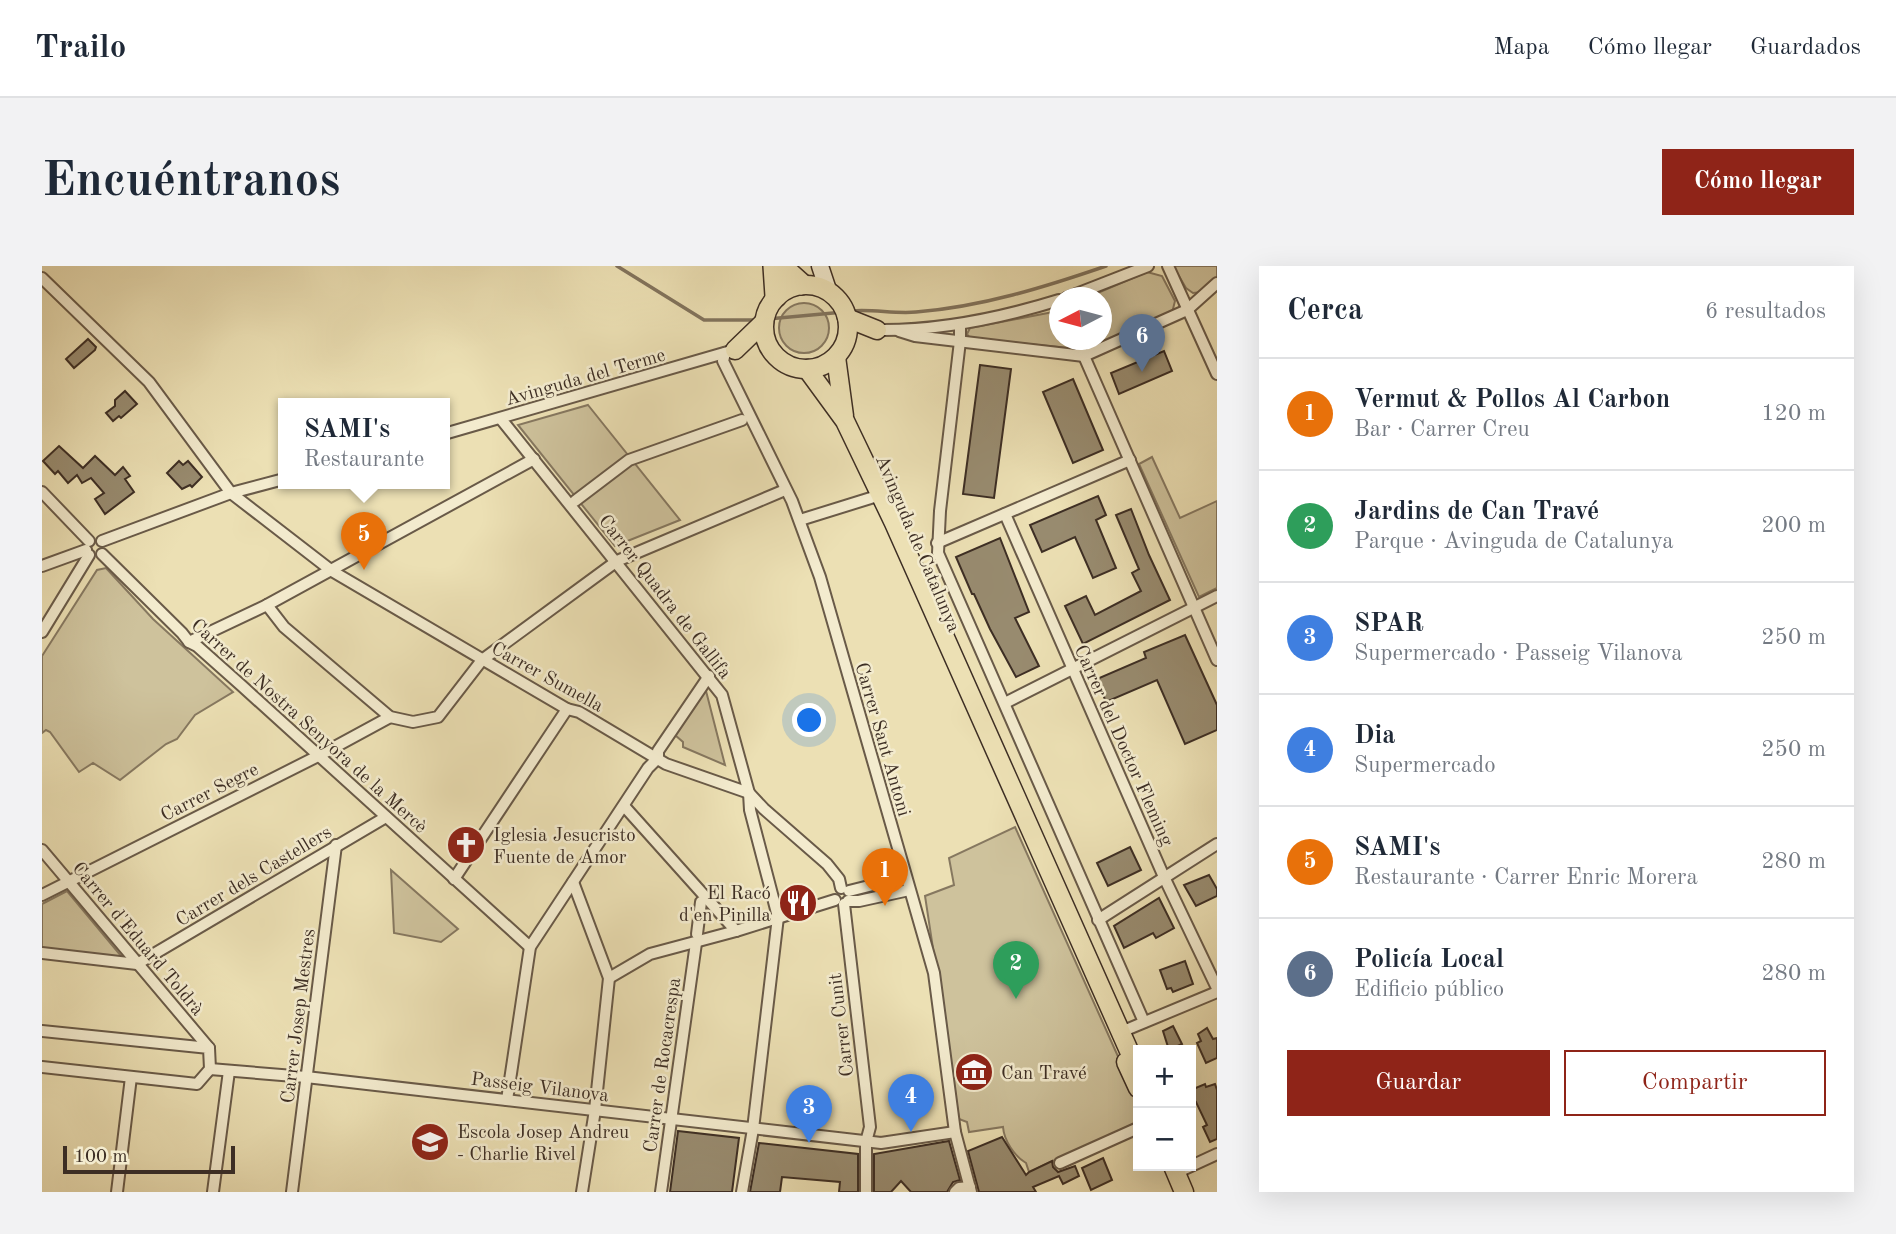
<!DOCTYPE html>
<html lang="es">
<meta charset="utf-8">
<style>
:root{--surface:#fff;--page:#f2f2f3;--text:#1f2937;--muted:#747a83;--line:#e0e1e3;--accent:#8f2418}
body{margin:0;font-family:"Old Standard TT",serif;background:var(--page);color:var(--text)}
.controls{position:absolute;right:21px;bottom:21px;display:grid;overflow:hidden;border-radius:0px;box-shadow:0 7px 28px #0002}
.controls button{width:63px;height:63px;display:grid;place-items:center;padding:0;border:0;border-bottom:2px solid var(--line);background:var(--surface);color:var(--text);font:35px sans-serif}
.compass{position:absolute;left:1007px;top:21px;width:63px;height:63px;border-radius:50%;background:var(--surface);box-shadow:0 7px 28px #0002;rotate:264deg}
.scale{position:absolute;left:21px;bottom:18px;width:172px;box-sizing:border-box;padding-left:7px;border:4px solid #3d2e24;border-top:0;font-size:19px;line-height:24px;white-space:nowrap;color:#3d2e24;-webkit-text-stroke:5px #f3ebce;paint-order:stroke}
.you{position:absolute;left:768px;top:455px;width:24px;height:24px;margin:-18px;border:5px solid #fff;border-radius:50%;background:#1a73e8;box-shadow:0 0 0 10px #1a73e833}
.badge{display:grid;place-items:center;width:46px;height:46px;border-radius:50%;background:var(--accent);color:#fff;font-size:23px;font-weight:700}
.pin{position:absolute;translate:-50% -58px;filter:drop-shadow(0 2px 4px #0008)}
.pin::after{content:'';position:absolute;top:37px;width:24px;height:21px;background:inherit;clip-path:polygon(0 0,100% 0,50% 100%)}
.popup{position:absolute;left:236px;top:132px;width:172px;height:91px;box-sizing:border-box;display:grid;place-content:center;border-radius:0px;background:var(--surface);filter:drop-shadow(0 2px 5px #0005);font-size:23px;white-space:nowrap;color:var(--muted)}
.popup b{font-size:26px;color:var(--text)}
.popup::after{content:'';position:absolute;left:50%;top:100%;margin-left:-14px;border:14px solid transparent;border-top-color:var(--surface)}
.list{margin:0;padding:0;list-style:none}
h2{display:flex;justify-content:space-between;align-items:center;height:91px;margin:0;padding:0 28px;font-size:30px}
h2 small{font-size:23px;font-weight:400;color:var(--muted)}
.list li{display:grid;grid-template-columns:46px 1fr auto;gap:21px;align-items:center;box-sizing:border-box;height:112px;padding:0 28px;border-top:2px solid var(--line)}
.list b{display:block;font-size:26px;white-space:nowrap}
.list p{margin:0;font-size:23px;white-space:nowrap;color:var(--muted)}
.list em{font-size:23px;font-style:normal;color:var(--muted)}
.actions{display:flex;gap:14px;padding:21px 28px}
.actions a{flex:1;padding:16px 0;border:2px solid var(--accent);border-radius:0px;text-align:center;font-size:24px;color:var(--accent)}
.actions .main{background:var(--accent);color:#fff}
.map{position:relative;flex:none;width:1175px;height:926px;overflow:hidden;border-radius:0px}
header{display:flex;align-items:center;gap:42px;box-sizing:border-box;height:98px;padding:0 35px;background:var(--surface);border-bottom:2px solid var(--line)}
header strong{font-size:33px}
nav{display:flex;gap:38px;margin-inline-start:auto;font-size:24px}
.intro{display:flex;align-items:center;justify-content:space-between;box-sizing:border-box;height:168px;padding:0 42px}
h1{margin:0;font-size:49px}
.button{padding:18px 32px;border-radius:0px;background:var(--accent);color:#fff;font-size:24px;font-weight:700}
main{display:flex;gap:42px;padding:0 42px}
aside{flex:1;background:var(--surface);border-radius:0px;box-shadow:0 7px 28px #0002}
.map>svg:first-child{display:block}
</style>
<header>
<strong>Trailo</strong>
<nav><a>Mapa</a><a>Cómo llegar</a><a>Guardados</a></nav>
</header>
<div class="intro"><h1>Encuéntranos</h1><a class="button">Cómo llegar</a></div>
<main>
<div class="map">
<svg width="1175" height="926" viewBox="0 0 1175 926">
<rect width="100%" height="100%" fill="#ece0b4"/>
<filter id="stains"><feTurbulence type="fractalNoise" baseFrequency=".00286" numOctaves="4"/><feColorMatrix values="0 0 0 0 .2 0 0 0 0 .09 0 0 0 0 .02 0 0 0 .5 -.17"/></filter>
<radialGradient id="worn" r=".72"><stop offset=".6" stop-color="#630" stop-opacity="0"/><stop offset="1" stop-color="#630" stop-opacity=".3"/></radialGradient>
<!-- green -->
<g fill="#cec29c" stroke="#867860" stroke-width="2">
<polygon points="1131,0 1175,0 1175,14 1160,26 1151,27 1144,22"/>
<polygon points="1105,6 1120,10 1133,35 1130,47 1050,82 1042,79 1040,74 1059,74 1059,32 1046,31"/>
<circle cx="762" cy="62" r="25"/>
<polygon points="1011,46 1017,48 1017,74 1030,75 1027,82 928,72 925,68 928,62"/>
<polygon points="546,139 638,254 573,280 476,159"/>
<polygon points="1110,191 1138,252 1175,235 1175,322 1157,331 1097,198"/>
<polygon points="64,302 111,353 191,426 153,449 135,473 124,478 78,514 51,497 37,506 8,466 4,464 0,467 0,390 55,304"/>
<polygon points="663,421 683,499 641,481 641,476 633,469"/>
<path d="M973,561L1096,835V856L987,906L984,897C972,890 962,874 961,861L927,866L925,856L917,853L883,630L912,619L907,592Z"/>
<polygon points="349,604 416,663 399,676 352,667"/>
<polygon points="25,625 85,697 0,687 0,638"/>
</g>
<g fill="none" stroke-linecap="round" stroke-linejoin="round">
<!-- stream -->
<g stroke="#82745d" stroke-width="3.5">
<polyline points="575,0 662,54 715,54"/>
<path d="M809,45C831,43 853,48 874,46C939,41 1003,21 1064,0"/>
<polyline points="726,53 802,46"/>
</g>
</g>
<!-- building -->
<g fill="#988b6f" stroke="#3d2e24" stroke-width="2">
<polygon points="46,73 54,81 53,84 32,102 24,93"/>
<polygon points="1122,85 1130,105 1077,128 1069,107"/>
<polygon points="938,99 969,103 952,232 921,228"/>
<polygon points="1031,113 1061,184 1031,197 1001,126"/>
<polygon points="83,125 95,138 79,152 77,150 71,155 64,147 73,140 73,134"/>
<polygon points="17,180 41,202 53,190 73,209 81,201 88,210 83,213 92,226 63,248 53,233 62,227 49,212 40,217 35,209 26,217 16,205 13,208 1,195"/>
<polygon points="137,195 141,199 146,195 160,211 150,221 148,219 140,223 125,207"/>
<polygon points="1056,230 1064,249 1054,254 1074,302 1051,312 1033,271 1000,286 988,259"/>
<polygon points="1089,243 1107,289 1128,334 1041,378 1023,340 1044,330 1053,349 1099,325 1090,307 1097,303 1074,249"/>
<polygon points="958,272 987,346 973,352 997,400 974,411 948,363 932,328 930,328 914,291"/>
<polygon points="1143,369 1175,439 1175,464 1143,478 1115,414 1064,436 1055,413 1104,392 1102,386"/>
<polygon points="1088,581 1099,604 1066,620 1055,597"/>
<polygon points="1167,609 1175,623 1175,630 1154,640 1142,619"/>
<polygon points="1117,632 1132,662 1114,672 1111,667 1082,682 1072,660"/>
<polygon points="1143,695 1151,718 1131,726 1129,722 1125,723 1118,704"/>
<polygon points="1131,760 1140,778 1127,784 1121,765"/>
<polygon points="1165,762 1171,773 1175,772 1175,792 1164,797 1155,777 1159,775 1156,768"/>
<polygon points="1163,818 1164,821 1173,818 1175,824 1175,873 1168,876 1161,861 1165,859 1154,836 1152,837 1149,831 1149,824"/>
<polygon points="636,865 697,872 690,926 628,926"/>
<polygon points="960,871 984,909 987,906 1010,895 1011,901 1016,906 1033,900 1037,910 1021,918 1017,910 991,921 994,926 937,926 926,885"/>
<polygon points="907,875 918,914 911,916 905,926 869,926 859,915 849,926 832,926 832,888"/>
<polygon points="717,877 816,888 816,926 797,926 798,916 740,911 738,926 708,926"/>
<polygon points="1061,892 1070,914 1049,924 1040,902"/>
</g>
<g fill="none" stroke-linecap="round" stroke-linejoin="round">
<defs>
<g id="street">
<polyline points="1126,0 1175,108"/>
<polyline points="0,12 107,116 189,227 290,305 525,443 537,446 624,498 707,527 722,543 785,598 797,613 799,622"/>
<polyline points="1024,32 1106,0"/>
<polyline points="918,58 918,75 898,245 896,287 1102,756"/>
<path d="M835,64C897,65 959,52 1017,34"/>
<polyline points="857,65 873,70 1042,90 1145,44 1175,17"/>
<polyline points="1035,74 1175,394"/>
<polyline points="683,87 681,95 750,235 778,311 892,707 913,866 929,926"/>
<polyline points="459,153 680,429 707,527 708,544 736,651 711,863 700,926"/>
<polyline points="402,168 689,85"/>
<polyline points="0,226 47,275"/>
<polyline points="533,235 587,194 700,154"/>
<polyline points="963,248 1122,611 1175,722"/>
<polyline points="758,254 832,231"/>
<polyline points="60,275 189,227 242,213"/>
<polyline points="895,277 1088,194"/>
<polyline points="60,288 140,367 147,376 155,380 200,420 488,681"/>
<polyline points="0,300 44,284"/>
<polyline points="225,339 242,361 348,451 371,456 396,451 440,394 575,295 743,224"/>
<polyline points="0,366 47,289"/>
<polyline points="147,376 225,339 492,193"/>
<polyline points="963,437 1175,330"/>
<polyline points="582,540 694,665"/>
<polyline points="0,584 167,782"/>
<polyline points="412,613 525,443"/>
<polyline points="531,616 567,712 553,844 540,926"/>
<polyline points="807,625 863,611"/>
<polyline points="0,629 278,489 348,451"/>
<polyline points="806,635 817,635 867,624"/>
<polyline points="802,638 828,861 824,876 824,926"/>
<polyline points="1056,654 1175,578"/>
<polyline points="655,668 659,636"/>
<polyline points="0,687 95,698 344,551"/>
<polyline points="567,712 608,688 694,665 793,634"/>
<polyline points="0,765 167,782 168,803 155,818 0,801"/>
<polyline points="1079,766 1175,726"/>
<polyline points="168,803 264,811 839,877 913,866"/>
<polyline points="465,834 488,681 606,502 616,492 616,485 667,410"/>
<polyline points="1018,897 1096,862"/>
<polyline points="1134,907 1175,888"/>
<polyline points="75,926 89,811"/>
<polyline points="171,926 187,805"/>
<polyline points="250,926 294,579"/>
<polyline points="619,926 654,677"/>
<polyline points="913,926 917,922 928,921"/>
</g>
<polyline id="secondary" points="778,0 786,24"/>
<g id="primary">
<circle cx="764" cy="61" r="42"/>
<polyline points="805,52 835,64"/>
<polyline points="693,84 722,56"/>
<polyline points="794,91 802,150"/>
<polyline points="765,103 803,155 852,257 1096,805"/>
<polyline points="1084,796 1096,822"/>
<polyline points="1131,900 1142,926"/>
</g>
<g id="highway">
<polyline points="732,0 734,30"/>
<polyline points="739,0 759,18"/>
</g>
</defs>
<!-- street casing -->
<use href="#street" stroke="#695a48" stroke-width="14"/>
<!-- secondary casing -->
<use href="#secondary" stroke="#3d2e24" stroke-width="19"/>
<!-- primary casing -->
<use href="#primary" stroke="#3d2e24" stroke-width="21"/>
<!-- highway casing -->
<use href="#highway" stroke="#3d2e24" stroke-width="24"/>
<!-- street -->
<use href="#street" stroke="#f3ebce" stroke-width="10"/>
<!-- secondary -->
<use href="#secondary" stroke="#f3ebce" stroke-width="16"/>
<!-- primary -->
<use href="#primary" stroke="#ece0b4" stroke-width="18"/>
<!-- highway -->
<use href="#highway" stroke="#ece0b4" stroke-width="21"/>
</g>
<!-- icons -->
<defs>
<symbol id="church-disc" viewBox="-11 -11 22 22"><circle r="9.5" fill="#8f2418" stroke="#f3ebce"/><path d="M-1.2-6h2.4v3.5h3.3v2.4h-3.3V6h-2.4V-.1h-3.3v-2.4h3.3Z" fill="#fff"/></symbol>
<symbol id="restaurant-disc" viewBox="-11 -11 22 22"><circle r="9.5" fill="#8f2418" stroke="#f3ebce"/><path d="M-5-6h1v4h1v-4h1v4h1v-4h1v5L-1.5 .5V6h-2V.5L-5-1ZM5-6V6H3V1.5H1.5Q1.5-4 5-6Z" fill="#fff"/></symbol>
<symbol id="museum-disc" viewBox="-11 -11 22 22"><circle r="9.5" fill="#8f2418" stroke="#f3ebce"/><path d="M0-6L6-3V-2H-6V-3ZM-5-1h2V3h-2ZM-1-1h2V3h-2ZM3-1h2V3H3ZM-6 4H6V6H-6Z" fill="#fff"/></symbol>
<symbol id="school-disc" viewBox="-11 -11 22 22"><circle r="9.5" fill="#8f2418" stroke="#f3ebce"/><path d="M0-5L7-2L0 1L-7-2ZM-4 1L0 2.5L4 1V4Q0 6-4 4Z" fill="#fff"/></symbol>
</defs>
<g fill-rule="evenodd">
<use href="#church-disc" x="402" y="557" width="44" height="44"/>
<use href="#restaurant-disc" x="734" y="615" width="44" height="44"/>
<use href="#museum-disc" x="910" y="784" width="44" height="44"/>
<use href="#school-disc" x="366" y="854" width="44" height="44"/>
</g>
<g text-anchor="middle" stroke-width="5" stroke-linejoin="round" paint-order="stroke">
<!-- street labels -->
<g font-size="19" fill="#3d2e24" stroke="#f3ebce">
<text transform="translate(543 110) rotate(-16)" y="7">Avinguda del Terme</text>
<text transform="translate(877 277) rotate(67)" y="7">Avinguda de Catalunya</text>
<text transform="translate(624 330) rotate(52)" y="7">Carrer Quadra de Gallifa</text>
<text transform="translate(506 410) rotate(29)" y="7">Carrer Sumella</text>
<text transform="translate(268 459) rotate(42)" y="7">Carrer de Nostra Senyora de la Mercè</text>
<text transform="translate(842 473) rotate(74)" y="7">Carrer Sant Antoni</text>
<text transform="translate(1083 479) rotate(66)" y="7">Carrer del Doctor Fleming</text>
<text transform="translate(167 525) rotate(-27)" y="7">Carrer Segre</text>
<text transform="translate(211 609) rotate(-31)" y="7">Carrer dels Castellers</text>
<text transform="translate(97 672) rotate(50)" y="7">Carrer d'Eduard Toldrà</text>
<text transform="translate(255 750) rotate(-83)" y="7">Carrer Josep Mestres</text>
<text transform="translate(798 759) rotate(-97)" y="7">Carrer Cunit</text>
<text transform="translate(619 799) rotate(-82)" y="7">Carrer de Rocacrespa</text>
<text transform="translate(498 820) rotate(7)" y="7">Passeig Vilanova</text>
</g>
<!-- poi labels -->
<g font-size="19" fill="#3d2e24" stroke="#f3ebce" text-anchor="start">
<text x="451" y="575">Iglesia Jesucristo<tspan x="451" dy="22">Fuente de Amor</tspan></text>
<text x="729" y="633" text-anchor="end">El Racó<tspan x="729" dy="22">d'en Pinilla</tspan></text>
<text x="959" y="813">Can Travé</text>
<text x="415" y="872">Escola Josep Andreu<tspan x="415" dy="22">- Charlie Rivel</tspan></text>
</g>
</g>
<rect width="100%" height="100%" filter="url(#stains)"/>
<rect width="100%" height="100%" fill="url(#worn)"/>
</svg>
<div class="controls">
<button>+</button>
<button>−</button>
</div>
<svg class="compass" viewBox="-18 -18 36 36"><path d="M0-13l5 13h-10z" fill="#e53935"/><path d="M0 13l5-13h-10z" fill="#747a83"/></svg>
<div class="scale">100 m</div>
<div class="you"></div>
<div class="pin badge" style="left:843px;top:640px;background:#e8710a">1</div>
<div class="pin badge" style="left:974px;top:733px;background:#2e9e5b">2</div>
<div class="pin badge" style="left:767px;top:877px;background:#3f7fe0">3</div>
<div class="pin badge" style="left:869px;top:866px;background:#3f7fe0">4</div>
<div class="pin badge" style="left:322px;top:304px;background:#e8710a">5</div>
<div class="popup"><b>SAMI's</b>Restaurante</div>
<div class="pin badge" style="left:1100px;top:106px;background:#5c6f8a">6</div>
</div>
<aside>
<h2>Cerca<small>6 resultados</small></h2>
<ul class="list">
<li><span class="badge" style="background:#e8710a">1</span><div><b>Vermut &amp; Pollos Al Carbon</b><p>Bar · Carrer Creu</p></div><em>120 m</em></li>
<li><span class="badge" style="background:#2e9e5b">2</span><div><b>Jardins de Can Travé</b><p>Parque · Avinguda de Catalunya</p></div><em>200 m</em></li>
<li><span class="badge" style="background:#3f7fe0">3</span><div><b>SPAR</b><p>Supermercado · Passeig Vilanova</p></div><em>250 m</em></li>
<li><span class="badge" style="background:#3f7fe0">4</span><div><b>Dia</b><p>Supermercado</p></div><em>250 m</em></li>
<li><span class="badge" style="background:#e8710a">5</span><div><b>SAMI's</b><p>Restaurante · Carrer Enric Morera</p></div><em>280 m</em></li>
<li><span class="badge" style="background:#5c6f8a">6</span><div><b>Policía Local</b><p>Edificio público</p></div><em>280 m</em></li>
</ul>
<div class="actions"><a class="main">Guardar</a><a>Compartir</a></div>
</aside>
</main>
